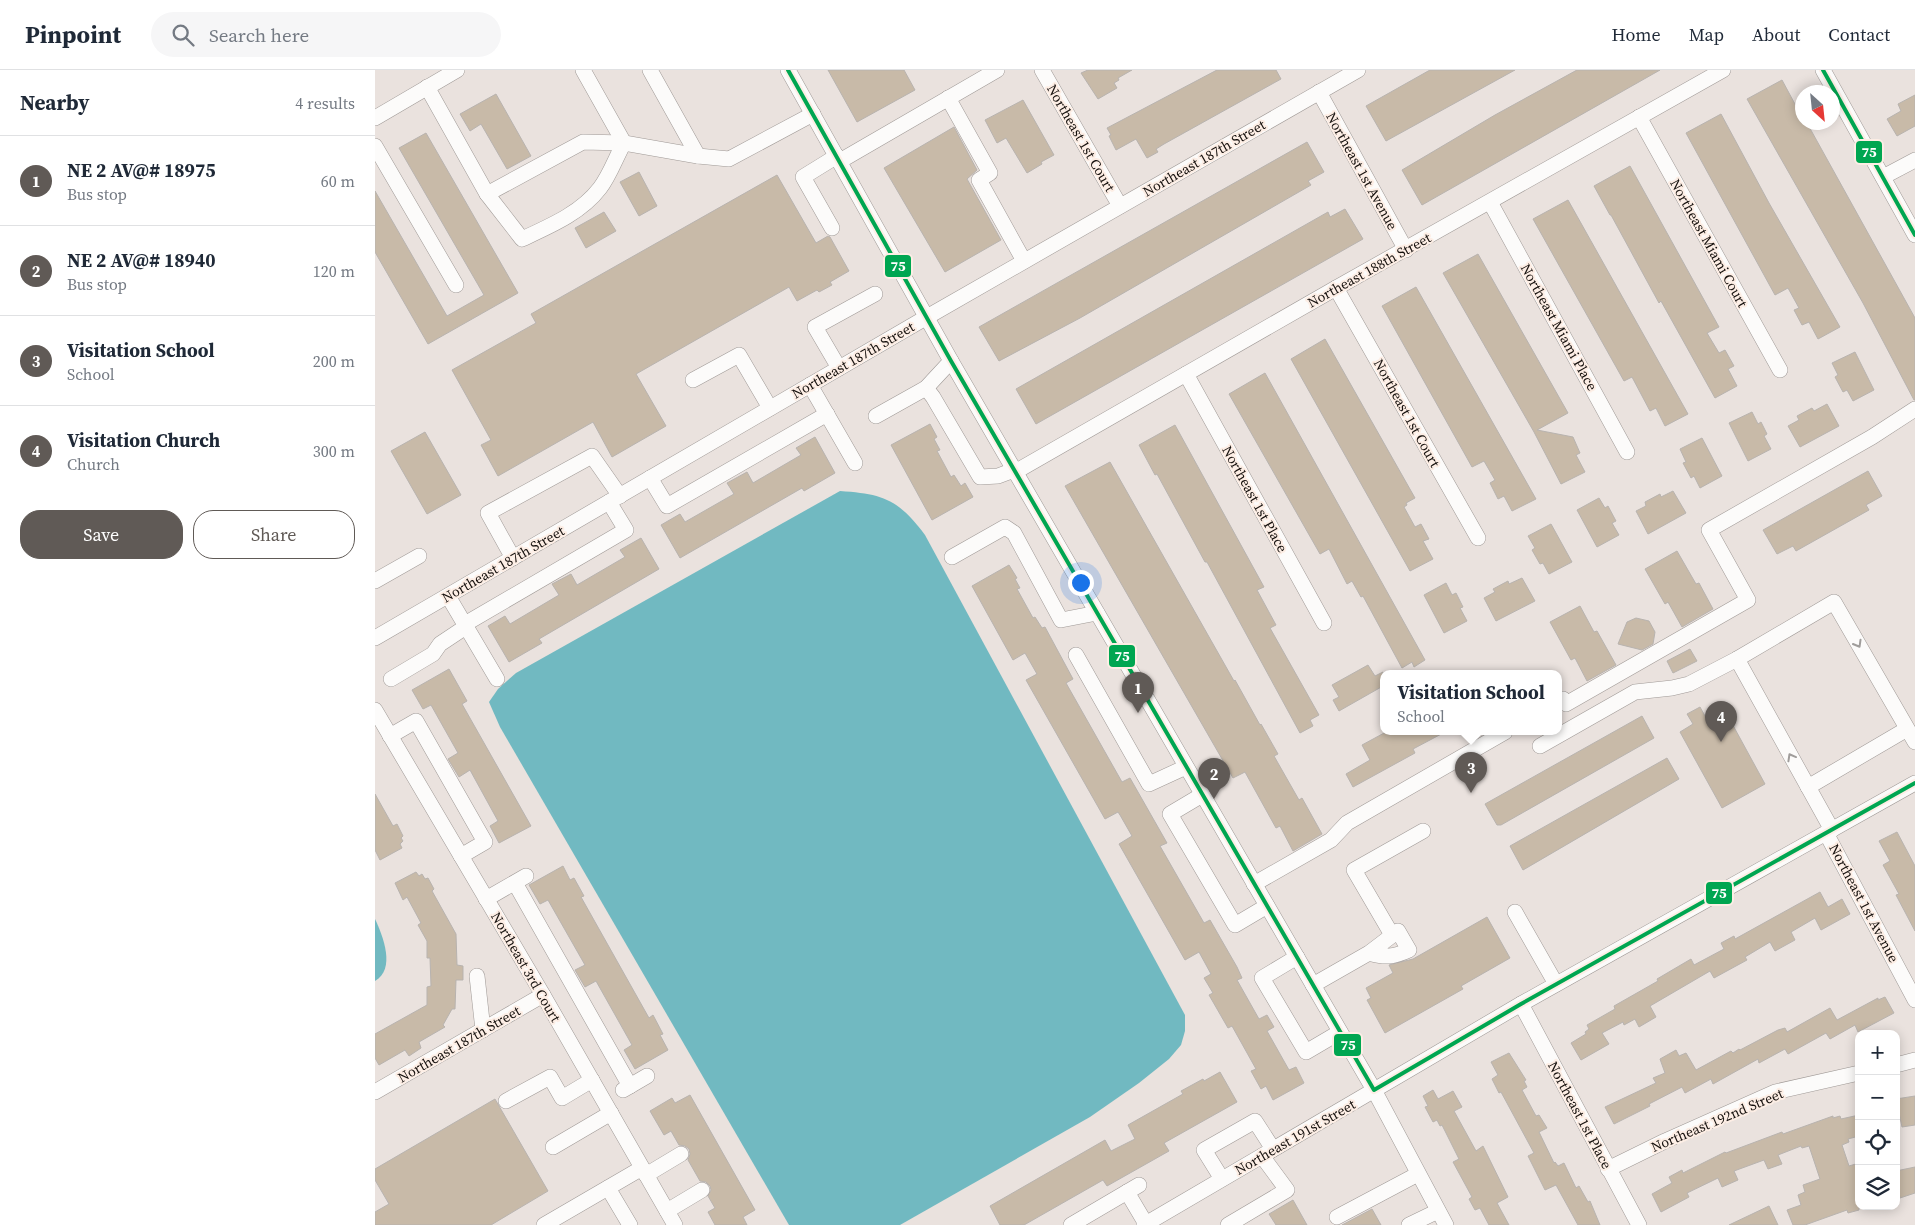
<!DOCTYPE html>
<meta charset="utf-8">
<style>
:root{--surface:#fff;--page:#f6f6f7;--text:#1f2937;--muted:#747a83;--line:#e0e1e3;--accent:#605a56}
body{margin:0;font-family:"Source Serif 4",serif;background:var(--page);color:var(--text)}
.controls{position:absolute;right:15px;bottom:15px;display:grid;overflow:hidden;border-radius:10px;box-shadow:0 2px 12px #0003}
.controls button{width:45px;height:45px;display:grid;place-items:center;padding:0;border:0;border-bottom:1px solid var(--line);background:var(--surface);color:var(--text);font:25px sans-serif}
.compass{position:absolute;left:1420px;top:15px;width:45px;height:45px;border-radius:50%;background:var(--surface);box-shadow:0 2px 12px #0003;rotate:153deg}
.you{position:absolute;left:705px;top:512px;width:18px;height:18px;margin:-12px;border:4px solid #fff;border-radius:50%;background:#1a73e8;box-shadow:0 0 0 8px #1a73e833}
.badge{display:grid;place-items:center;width:32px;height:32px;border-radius:50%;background:var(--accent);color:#fff;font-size:16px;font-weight:700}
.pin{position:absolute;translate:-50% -41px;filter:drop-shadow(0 1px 2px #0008)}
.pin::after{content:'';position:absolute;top:26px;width:18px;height:15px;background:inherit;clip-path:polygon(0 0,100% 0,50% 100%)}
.popup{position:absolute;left:1005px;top:600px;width:182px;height:65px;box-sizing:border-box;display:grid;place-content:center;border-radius:10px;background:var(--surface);filter:drop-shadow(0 1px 4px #0005);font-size:16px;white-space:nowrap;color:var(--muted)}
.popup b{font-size:19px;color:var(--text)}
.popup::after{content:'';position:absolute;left:50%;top:100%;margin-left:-10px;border:10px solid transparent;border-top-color:var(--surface)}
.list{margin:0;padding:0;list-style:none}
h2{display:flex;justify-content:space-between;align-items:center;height:65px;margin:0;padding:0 20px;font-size:21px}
h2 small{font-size:16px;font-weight:400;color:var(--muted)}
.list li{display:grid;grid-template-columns:32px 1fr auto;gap:15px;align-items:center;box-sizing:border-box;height:90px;padding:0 20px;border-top:1px solid var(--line)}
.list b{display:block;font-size:19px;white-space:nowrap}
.list p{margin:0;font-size:16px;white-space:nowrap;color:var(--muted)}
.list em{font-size:16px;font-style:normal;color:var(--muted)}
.actions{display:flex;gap:10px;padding:15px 20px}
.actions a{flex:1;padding:11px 0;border:1px solid var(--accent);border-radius:20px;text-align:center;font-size:18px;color:var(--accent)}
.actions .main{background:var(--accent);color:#fff}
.icon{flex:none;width:28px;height:28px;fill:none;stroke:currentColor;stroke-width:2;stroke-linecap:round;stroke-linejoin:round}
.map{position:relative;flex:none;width:1540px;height:1155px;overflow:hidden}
header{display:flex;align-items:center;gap:30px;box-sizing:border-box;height:70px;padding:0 25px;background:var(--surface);border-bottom:1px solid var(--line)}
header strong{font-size:24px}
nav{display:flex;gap:28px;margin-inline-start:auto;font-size:18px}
.search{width:350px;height:45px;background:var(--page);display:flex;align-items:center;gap:12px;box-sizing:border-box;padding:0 18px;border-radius:28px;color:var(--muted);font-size:19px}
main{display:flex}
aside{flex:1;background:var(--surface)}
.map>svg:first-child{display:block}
</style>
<header>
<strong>Pinpoint</strong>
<div class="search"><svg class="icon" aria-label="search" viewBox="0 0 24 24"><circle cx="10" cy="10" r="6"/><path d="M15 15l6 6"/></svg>Search here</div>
<nav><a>Home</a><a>Map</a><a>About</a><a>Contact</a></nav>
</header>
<main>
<aside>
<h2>Nearby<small>4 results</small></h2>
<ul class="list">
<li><span class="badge">1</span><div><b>NE 2 AV@# 18975</b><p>Bus stop</p></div><em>60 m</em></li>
<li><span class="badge">2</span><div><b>NE 2 AV@# 18940</b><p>Bus stop</p></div><em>120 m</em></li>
<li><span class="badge">3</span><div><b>Visitation School</b><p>School</p></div><em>200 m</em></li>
<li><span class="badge">4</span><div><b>Visitation Church</b><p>Church</p></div><em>300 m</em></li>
</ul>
<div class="actions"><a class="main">Save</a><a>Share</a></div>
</aside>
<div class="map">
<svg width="1540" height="1155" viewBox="0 0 1540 1155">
<rect width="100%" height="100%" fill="#eae2de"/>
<!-- water -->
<g fill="#71b9c1">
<path d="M465,421C508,424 523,429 550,465L810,945V961L806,975L794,989L764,1013L715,1047L525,1155H414L125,657L114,632L123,619L141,603Z"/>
<path d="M0,849C8,866 21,899 0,911Z"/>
</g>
<!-- building -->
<g fill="#c8baa8" stroke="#b8b3af">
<polygon points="453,0 529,0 540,20 482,52"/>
<polygon points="713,0 757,0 743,8 744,10 739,13 742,18 723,29 706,3"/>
<polygon points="842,0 901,0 906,9 789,74 781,79 783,82 772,88 761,69 741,80 734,66 736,65 732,58"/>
<polygon points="1055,0 1140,0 1011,71 991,36"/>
<polygon points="1202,0 1285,0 1047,135 1027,100 1120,45"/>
<polygon points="1407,10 1428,49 1428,52 1432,53 1540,248 1540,330 1539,330 1488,233 1372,29"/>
<polygon points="121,24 156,86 132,99 106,54 95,61 85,44"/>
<polygon points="1540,25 1540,56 1522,66 1512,49 1526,41 1523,34"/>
<polygon points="648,30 679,85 666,92 667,94 652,103 631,68 622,73 610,50"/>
<polygon points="1346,44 1394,133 1465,257 1443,269 1434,252 1427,255 1419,240 1424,238 1413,218 1400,225 1311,63"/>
<polygon points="579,57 602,100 592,109 626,170 570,202 509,98"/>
<polygon points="51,63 143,223 53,274 0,182 0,121 72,246 109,225 24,78"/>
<polygon points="932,72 949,102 933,111 936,115 705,248 624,291 604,257"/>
<polygon points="1255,96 1344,257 1332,263 1344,283 1350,280 1359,296 1353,299 1362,316 1340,328 1286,231 1284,233 1236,145 1235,145 1219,116"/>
<polygon points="264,102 282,136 264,146 245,112"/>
<polygon points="402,105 441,173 453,166 455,167 474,201 455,212 457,215 444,222 442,220 422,231 414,217 261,304 291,356 237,387 218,352 123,406 106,375 116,370 77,300 161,253 156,244"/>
<polygon points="1193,130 1313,344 1290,356 1281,338 1275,341 1257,307 1249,311 1158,149"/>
<polygon points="970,139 988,169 661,354 641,319 953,142 955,147"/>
<polygon points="229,142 241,161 211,178 200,158"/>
<polygon points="1103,184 1193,343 1162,360 1198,367 1205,383 1201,385 1210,402 1186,414 1159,362 1068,203"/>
<polygon points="1041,217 1161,429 1137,441 1129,426 1123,429 1115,413 1120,410 1109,391 1097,397 1007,236"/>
<polygon points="950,269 1040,428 1031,433 1032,435 1029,437 1040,457 1046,454 1054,469 1048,471 1058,489 1035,501 916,289"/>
<polygon points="1480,282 1499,320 1478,331 1472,320 1468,322 1460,307 1463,305 1457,293"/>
<polygon points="890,303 1050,590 1039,597 1037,592 1027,598 988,526 986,527 977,511 972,514 954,479 945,484 854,324"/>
<polygon points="1452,334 1464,356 1425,377 1413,356 1424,350 1422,346 1437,338 1439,341"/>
<polygon points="1377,342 1383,354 1386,352 1392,364 1389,366 1396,379 1373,391 1354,353"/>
<polygon points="555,354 562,367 559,369 565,380 562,381 576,407 579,405 586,416 590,413 598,427 557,450 516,375"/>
<polygon points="800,355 889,517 882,520 901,555 895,558 944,645 935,650 938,656 925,663 832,492 830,492 782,404 780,405 764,375"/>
<polygon points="50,362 86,425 52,444 16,381"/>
<polygon points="440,367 460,403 429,421 427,418 305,488 286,455 305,444 310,452 359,424 352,413 372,402 378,413 426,385 421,378"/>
<polygon points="1327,368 1347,406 1325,418 1319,406 1316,408 1308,393 1311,392 1305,379"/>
<polygon points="735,392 859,611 860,610 885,655 886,654 903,684 899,686 924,730 927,728 947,764 918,781 905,756 901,758 870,702 858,708 690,416"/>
<polygon points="1493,401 1507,426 1491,435 1494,440 1421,481 1418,476 1402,484 1388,460"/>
<polygon points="1298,421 1311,443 1273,464 1261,441 1271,436 1270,432 1285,424 1286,427"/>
<polygon points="1224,428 1230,438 1233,436 1241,451 1237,453 1244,465 1222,477 1202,440"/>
<polygon points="1176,454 1197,492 1174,504 1168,493 1165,494 1157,480 1160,478 1153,466"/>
<polygon points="266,468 284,499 164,569 167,573 134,592 113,556 130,546 135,554 184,525 177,514 196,504 202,515 250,487 245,480"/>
<polygon points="1302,481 1321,514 1324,513 1338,539 1307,557 1293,532 1290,534 1270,499"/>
<polygon points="634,495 642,508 640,509 645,518 642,519 658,548 660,547 667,558 670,557 698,609 691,613 747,712 755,708 792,773 785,776 829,853 835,850 862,897 867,908 862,910 884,949 892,945 899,957 892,961 914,1000 921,997 929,1013 898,1030 891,1016 886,1019 876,1001 881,999 857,956 853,958 834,925 838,923 829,908 836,904 824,882 810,890 744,774 757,766 745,745 743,742 730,749 651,610 662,604 650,583 638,590 597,516"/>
<polygon points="1147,508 1160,531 1121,551 1109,528 1120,522 1118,519 1133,511 1134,514"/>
<polygon points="1071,513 1077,525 1081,523 1088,537 1085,538 1092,551 1069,563 1049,525"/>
<polygon points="1205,536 1219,562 1222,561 1241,595 1212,611 1200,588 1196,590 1175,552"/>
<polygon points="1261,548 1274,551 1280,562 1278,574 1267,580 1243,574 1252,552"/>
<polygon points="1315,579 1322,591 1298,603 1292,591"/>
<polygon points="993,595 1000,606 1008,602 1008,616 964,641 958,630 964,627 957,615"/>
<polygon points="74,599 92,631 87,634 156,756 124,773 115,756 123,751 95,700 84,707 73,689 83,683 56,635 48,639 37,620"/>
<polygon points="1325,637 1330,646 1348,637 1390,714 1347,738 1305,662 1318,654 1312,644"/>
<polygon points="1267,646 1279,668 1126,755 1122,755 1110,734"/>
<polygon points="1011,662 1070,662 1038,679 1040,683 978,717 971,704 995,690 987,675"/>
<polygon points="1292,688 1304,709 1148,800 1135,776"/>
<polygon points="0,724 18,756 22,754 28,766 26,768 28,771 25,774 27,778 5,790 0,780"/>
<polygon points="1522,762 1540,796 1540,861 1521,825 1524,824 1508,795 1515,791 1504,771"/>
<polygon points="188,796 195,810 199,808 209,826 206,827 274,948 278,945 288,964 285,965 293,980 260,999 249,980 257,975 221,911 210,917 200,900 210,895 173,830 165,834 154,815"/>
<polygon points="41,802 44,806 47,804 50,809 53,808 59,819 57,821 81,864 82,895 88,896 88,910 81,910 80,939 77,939 68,955 70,957 44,972 46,978 34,986 30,980 4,995 0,988 0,964 52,935 52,917 56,916 55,888 52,888 52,871 43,855 46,853 32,827 28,830 20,813"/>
<polygon points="1445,822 1453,837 1467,829 1475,844 1446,860 1440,848 1416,862 1420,870 1400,881 1395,872 1370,887 1372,890 1339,908 1335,901 1275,936 1281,947 1264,957 1260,949 1249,955 1248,952 1227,963 1234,974 1206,990 1196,973 1211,964 1210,962 1214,959 1212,955 1240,939 1239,936 1283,911 1282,909 1316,889 1319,895 1349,879 1346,873 1359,866 1360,869"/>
<polygon points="1112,847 1135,888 1086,916 1088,919 1010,963 992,930 996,928 991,918 1018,903 1014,895 1038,889"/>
<polygon points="1510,927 1519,943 1483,962 1480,955 1455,969 1451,963 1413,984 1410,979 1384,993 1383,989 1338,1014 1336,1009 1310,1023 1307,1017 1274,1034 1275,1036 1239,1054 1230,1037 1281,1013 1278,1008 1290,1003 1285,989 1301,980 1304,986 1311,983 1321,1000 1356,981 1358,983 1364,979 1365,980 1403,960 1410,958 1412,962 1455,938 1462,950 1503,928 1503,930"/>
<polygon points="1134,983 1151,1010 1149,1011 1152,1017 1147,1020 1161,1046 1164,1045 1172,1058 1164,1062 1179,1093 1180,1092 1183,1096 1189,1093 1201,1118 1204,1116 1213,1132 1215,1131 1225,1155 1203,1155 1181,1115 1170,1120 1153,1086 1159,1083 1126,1022 1124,1023 1117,1009 1123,1005 1116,992"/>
<polygon points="845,1002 862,1032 789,1073 794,1081 732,1116 728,1110 649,1155 625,1155 615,1136 730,1070 736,1081 760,1069 753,1055 808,1024 806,1021 828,1009 829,1011"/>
<polygon points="1058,1020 1063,1029 1078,1021 1087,1037 1079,1041 1101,1081 1108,1076 1133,1127 1122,1133 1134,1155 1114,1155 1105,1138 1100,1140 1094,1129 1097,1127 1078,1092 1084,1089 1067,1055 1065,1056 1062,1050 1058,1052 1050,1037 1053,1036 1048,1026"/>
<polygon points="315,1025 380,1140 368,1147 372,1155 340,1155 333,1142 340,1138 333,1126 336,1120 335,1116 331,1112 325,1111 313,1090 315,1084 314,1079 310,1076 304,1075 296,1061 289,1065 275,1041 297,1028 300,1033"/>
<polygon points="1540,1026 1540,1055 1527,1057 1521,1029"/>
<polygon points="120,1029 173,1121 116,1155 0,1155 0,1142 14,1134 0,1110 0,1099"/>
<polygon points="1484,1045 1484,1066 1473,1069 1474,1072 1467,1075 1474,1096 1484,1093 1484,1140 1473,1143 1472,1140 1430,1155 1418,1155 1412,1140 1426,1135 1423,1125 1430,1122 1428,1115 1445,1109 1434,1076 1427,1078 1426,1076 1403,1085 1407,1094 1393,1099 1389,1090 1359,1101 1363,1110 1347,1117 1343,1108 1312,1123 1314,1127 1286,1142 1277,1124 1297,1113 1294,1107 1307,1100 1308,1103 1350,1082 1351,1083 1407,1062 1408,1064 1458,1046 1458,1048 1465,1046 1466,1049"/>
<polygon points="1540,1097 1540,1123 1525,1128 1521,1101"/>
<polygon points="918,1130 932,1155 901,1155 894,1144"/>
<polygon points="1394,1136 1403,1155 1354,1155"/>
<polygon points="997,1139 1006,1155 967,1155"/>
</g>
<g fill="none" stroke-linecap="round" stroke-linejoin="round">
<defs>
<g id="minor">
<polyline points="275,0 323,86"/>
<polyline points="413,0 576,291 999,1020 1071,1155"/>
<polyline points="667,0 745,136"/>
<polyline points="1448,0 1540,165"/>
<polyline points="52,17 112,124 208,72 249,73 323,86 354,89 438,44"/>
<polyline points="944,22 1031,180"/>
<polyline points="573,28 615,103 604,110 649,191"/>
<polyline points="1264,47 1405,300"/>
<polyline points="0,48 82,0"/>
<polyline points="0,76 81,215"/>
<polyline points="465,91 622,0"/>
<polyline points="1508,107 1540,90"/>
<path d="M112,124L147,169C175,156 206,143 225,118C235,105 241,87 249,73L208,0"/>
<polyline points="1115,132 1252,382"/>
<polyline points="457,158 428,107 462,86"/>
<polyline points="961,218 1103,468"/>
<polyline points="464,298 440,257 500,224"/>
<polyline points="811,304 949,553"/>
<polyline points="318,310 364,285 395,338"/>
<polyline points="435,315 480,393"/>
<polyline points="551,318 576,291"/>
<polyline points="501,346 551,318 558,327 605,407 623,406 639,400"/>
<polyline points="640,402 961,218 1348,0"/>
<polyline points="275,408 292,436 452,344"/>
<polyline points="577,487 630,457 639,463 686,550 722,543"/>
<polyline points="138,488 113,443 217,386 245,426"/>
<polyline points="0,511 44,486"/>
<polyline points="73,526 122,609"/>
<polyline points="90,554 251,460 234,432"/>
<polyline points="0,568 552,247 983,0"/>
<polyline points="701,585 774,714 811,697"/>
<polyline points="1362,589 1457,760"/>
<polyline points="16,609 58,584 65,574 92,556"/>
<polyline points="1184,631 1188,629 1191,634 1373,530 1334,460 1497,367 1540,339"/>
<polyline points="0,640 168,925 300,1155"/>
<polyline points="15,666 41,651 110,772 86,786"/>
<polyline points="1165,676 1260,622 1297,618 1314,614 1362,589 1459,532 1540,672"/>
<polyline points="1433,717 1532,659"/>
<polyline points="827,725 795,744 860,855 892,836"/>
<polyline points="1451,763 1540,930"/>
<polyline points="140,813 255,1016"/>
<polyline points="879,814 956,770 972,753 1130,662"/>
<polyline points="111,829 151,806"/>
<polyline points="1140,842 1181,914"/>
<polyline points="1017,865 979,800 1048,761"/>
<polyline points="922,887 887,908 931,982 965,962"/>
<polyline points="102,906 108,960"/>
<path d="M938,915L994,883C1010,888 1019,887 1034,880L1023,861L994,883"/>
<polyline points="1146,934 1264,1155"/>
<polyline points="1521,995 1540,990"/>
<polyline points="248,1020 272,1006"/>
<polyline points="0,1022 168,925"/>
<polyline points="131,1031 175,1007 187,1028 217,1010"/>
<polyline points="178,1077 236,1043"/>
<polyline points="1233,1099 1290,1071 1400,1022 1484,1003"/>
<polyline points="271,1105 306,1084"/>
<polyline points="847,1109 829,1080 880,1051 898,1079"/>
<polyline points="233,1118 255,1155"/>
<polyline points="752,1122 771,1154"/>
<polyline points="292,1141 327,1120"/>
<polyline points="962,1147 1043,1104"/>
<polyline points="169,1155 267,1098"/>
<polyline points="696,1155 764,1115"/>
<polyline points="769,1155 1146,934 1540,713"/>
<polyline points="853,1155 912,1120 887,1086"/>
<polyline points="1034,1155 1063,1141"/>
</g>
</defs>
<!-- minor casing -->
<use href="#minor" stroke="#9f9996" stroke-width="16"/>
<!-- minor -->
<use href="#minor" stroke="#fcfbfa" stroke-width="15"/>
<defs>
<g id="bus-1">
<polyline points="413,0 576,291 999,1020 1146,934 1540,713"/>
<polyline points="1448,0 1540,165"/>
</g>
</defs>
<!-- bus-1 casing -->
<use href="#bus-1" stroke="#fdeee5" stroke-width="8"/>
<!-- bus-1 -->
<use href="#bus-1" stroke="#00a651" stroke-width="4"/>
</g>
<!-- one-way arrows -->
<defs><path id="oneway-chevron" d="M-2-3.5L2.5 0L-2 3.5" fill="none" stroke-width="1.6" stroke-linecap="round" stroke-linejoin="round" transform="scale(1.25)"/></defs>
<g stroke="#a09d9b">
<use href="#oneway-chevron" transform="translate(1483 574) rotate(60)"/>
<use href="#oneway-chevron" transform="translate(1416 687) rotate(-119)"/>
</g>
<g text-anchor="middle" stroke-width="4" stroke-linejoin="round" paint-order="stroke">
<!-- street labels -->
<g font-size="14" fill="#15100d" stroke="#fdeee5">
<text transform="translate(706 68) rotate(60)" y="5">Northeast 1st Court</text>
<text transform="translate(829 88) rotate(-30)" y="5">Northeast 187th Street</text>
<text transform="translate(987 101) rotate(61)" y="5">Northeast 1st Avenue</text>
<text transform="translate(1334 173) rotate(61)" y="5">Northeast Miami Court</text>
<text transform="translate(994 200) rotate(-29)" y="5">Northeast 188th Street</text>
<text transform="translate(1184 257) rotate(61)" y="5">Northeast Miami Place</text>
<text transform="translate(478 290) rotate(-30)" y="5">Northeast 187th Street</text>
<text transform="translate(1032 343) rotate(61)" y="5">Northeast 1st Court</text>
<text transform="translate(880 429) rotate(61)" y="5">Northeast 1st Place</text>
<text transform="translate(128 494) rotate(-30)" y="5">Northeast 187th Street</text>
<text transform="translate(1489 833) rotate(62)" y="5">Northeast 1st Avenue</text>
<text transform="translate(151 897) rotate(60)" y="5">Northeast 3rd Court</text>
<text transform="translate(84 974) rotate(-30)" y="5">Northeast 187th Street</text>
<text transform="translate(1205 1045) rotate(62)" y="5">Northeast 1st Place</text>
<text transform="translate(1342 1050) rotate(-23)" y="5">Northeast 192nd Street</text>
<text transform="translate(920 1067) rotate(-30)" y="5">Northeast 191st Street</text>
</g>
</g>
<g stroke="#fdeee5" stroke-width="2">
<rect x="1480" y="70" width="28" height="24" rx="5" fill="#00a651"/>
<rect x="509" y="184" width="28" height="24" rx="5" fill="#00a651"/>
<rect x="733" y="574" width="28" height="24" rx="5" fill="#00a651"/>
<rect x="1330" y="811" width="28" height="24" rx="5" fill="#00a651"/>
<rect x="958" y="963" width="29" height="24" rx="5" fill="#00a651"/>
</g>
<g font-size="14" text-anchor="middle" font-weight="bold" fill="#fff">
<text x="1494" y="87">75</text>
<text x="523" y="201">75</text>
<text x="747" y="591">75</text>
<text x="1344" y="828">75</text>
<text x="973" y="980">75</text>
</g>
</svg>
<div class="controls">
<button>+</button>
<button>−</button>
<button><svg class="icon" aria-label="locate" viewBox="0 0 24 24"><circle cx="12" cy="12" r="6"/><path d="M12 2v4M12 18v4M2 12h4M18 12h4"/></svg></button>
<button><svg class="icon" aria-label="layers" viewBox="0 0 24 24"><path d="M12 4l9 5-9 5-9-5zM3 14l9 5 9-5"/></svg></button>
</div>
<svg class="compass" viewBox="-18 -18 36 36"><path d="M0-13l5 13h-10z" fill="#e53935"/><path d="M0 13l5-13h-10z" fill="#747a83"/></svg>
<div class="you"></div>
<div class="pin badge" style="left:763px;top:643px">1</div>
<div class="pin badge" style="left:839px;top:729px">2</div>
<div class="pin badge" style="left:1096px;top:723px">3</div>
<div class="popup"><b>Visitation School</b>School</div>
<div class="pin badge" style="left:1346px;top:672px">4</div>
</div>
</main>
